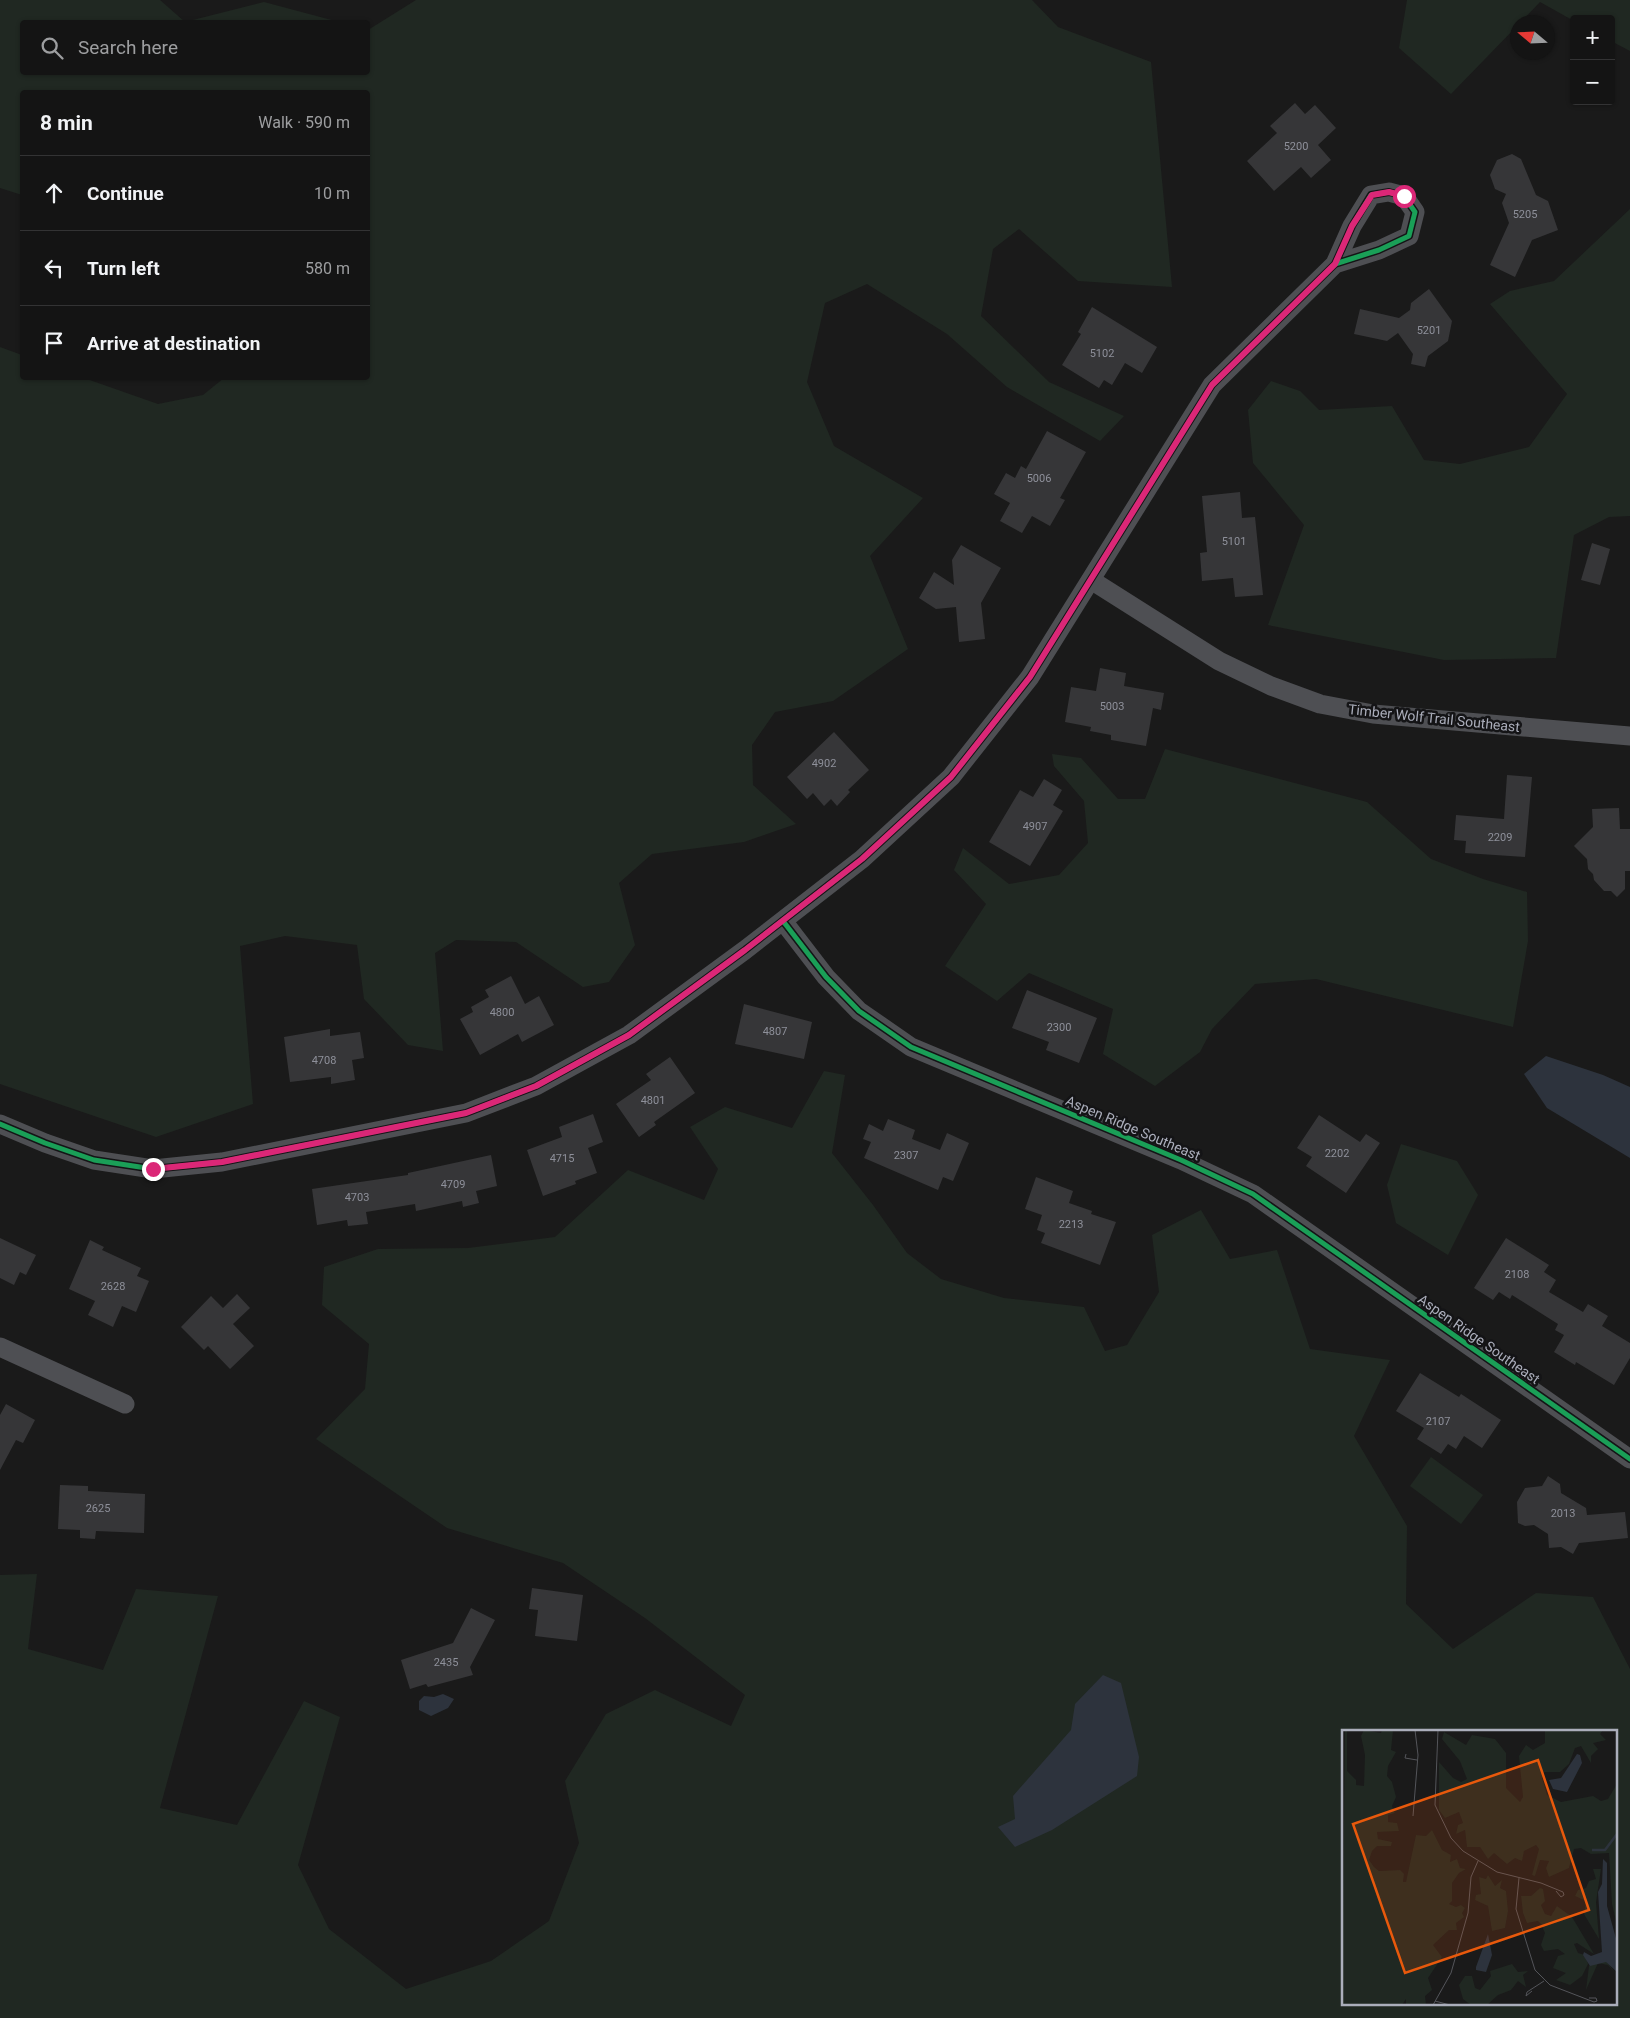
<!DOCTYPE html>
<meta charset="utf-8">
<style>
:root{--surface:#141414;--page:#212122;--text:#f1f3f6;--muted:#9d9ea0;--line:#333334}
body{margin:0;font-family:Roboto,sans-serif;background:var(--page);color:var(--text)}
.controls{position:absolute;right:15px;top:15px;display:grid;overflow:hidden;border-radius:5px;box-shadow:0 1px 4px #0004}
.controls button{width:45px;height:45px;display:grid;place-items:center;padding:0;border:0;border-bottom:1px solid var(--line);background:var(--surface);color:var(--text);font:25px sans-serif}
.compass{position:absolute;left:1510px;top:15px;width:45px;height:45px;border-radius:50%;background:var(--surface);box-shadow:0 1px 4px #0004;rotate:289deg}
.stop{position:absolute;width:15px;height:15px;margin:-11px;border:4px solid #db2777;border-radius:50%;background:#fff}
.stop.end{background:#db2777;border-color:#fff;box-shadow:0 1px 5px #0008}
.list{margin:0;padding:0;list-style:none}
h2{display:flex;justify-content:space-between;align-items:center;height:65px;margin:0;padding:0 20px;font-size:21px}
h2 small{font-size:16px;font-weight:400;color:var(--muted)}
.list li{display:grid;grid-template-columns:32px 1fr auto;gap:15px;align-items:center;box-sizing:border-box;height:75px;padding:0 20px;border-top:1px solid var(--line)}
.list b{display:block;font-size:19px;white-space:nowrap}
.list em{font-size:16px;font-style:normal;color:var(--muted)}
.icon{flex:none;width:28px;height:28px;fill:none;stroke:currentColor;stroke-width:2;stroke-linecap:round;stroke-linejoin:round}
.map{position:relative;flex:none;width:1630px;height:2018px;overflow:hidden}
.search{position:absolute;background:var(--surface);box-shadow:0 1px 4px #0004;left:20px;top:20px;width:350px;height:55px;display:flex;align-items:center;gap:12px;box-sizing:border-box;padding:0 18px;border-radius:5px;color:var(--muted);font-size:19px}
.panel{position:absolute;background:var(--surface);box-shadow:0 1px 4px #0004;left:20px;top:90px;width:350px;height:290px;border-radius:5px}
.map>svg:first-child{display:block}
</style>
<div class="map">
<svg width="1630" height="2018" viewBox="0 0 1630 2018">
<rect width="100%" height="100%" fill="#1a1a1a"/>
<!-- green -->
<g fill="#202822" fill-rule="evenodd">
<polygon points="0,0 160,0 185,22 264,2 339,22 22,22 22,72 368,72 368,30 416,0 1032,0 1058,27 1151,62 1172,287 1078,281 1019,229 993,249 981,316 1049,382 1124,416 1100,441 1007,387 947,334 867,284 825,303 807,382 834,446 923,498 870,556 908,649 833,701 775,712 752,745 753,785 796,824 744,842 652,854 619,883 635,945 609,982 583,987 516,942 456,940 435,953 443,1051 408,1045 364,999 357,945 285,936 240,946 253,1104 156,1137 0,1084 0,347 22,355 22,378 84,378 158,404 203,395 224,378 368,378 368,92 22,92 22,195 0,188"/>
<polygon points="1407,0 1630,0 1630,51 1611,41 1611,19 1574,19 1574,21 1540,2 1521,22 1518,22 1517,26 1451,94 1399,48"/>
<polygon points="1630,209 1630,516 1609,517 1574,535 1556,658 1444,660 1268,625 1304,525 1253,463 1248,410 1271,381 1300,391 1319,410 1392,406 1424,460 1460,464 1529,447 1567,394 1490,304 1510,291 1554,281"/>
<polygon points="1165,749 1367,802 1431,859 1483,879 1527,892 1528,941 1513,1027 1316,979 1255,984 1212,1029 1200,1052 1155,1086 1103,1054 1113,1009 1029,973 997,1001 945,966 986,904 954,870 963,848 1009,884 1059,875 1088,843 1084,801 1054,766 1052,754 1081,758 1118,799 1145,799"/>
<path d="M824,1071L845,1075L832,1153L873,1205L907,1253L941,1279L1004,1298L1084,1307L1105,1351L1127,1345L1159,1292L1152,1235L1201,1210L1230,1259L1277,1250L1310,1349L1390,1360L1354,1436L1407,1526L1406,1604L1453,1649L1536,1593L1593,1597L1630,1669V2018H0V1575L37,1574L28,1649L103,1670L136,1589L218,1596L160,1808L237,1825L304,1701L340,1717L298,1865L329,1929L406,1989L491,1961L549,1921L579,1843L565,1781L606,1714L655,1690L731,1726L745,1695L645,1618L563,1563L447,1528L316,1439L365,1389L369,1344L322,1305L324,1267L378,1249L468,1248L555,1237L628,1170L704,1200L718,1169L690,1127L725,1107L792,1128ZM1344,1732H1616V2004H1344Z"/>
<polygon points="1401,1144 1457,1161 1478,1195 1448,1255 1396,1223 1387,1185"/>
<polygon points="1431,1457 1483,1495 1461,1524 1410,1486"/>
</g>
<!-- water -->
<g fill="#2d333d">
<polygon points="1546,1056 1603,1075 1630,1087 1630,1158 1547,1108 1524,1074"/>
<polygon points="1103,1675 1121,1683 1139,1757 1137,1776 1052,1830 1015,1847 998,1827 1015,1819 1013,1796 1071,1730 1075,1704"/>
<polygon points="443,1694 454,1699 448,1708 431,1716 419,1710 419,1701 424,1696 434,1697"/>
</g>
<!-- building -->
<g fill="#363638">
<polygon points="1295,103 1305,114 1315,105 1336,128 1318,145 1331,160 1311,178 1301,167 1274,191 1247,161 1277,133 1270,126"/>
<polygon points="1512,154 1521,159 1536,195 1548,201 1558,230 1532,240 1515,277 1490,265 1509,223 1502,203 1506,194 1495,189 1490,175 1497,160"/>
<polygon points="1429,289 1452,321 1448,341 1428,356 1425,367 1411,364 1413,354 1398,333 1387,341 1354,334 1360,309 1399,318 1410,310 1411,303"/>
<polygon points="1092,307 1157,347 1142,373 1125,363 1112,385 1104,380 1099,388 1062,365 1081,334 1078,332"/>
<polygon points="1047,431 1086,452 1060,498 1065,500 1050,526 1032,516 1022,533 1000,521 1010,503 994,494 1006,473 1015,478 1021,466 1026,469"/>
<polygon points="1240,492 1242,518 1255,517 1263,595 1235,597 1233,578 1202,581 1200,553 1207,552 1202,496"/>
<polygon points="1592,543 1610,549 1600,585 1581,580"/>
<polygon points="961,545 1001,568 981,603 985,639 959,642 956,607 936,609 919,598 934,572 954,585 952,560"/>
<polygon points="1100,668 1126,673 1124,686 1164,693 1161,710 1153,708 1146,746 1111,740 1111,735 1090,731 1091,727 1065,722 1071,687 1096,691"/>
<polygon points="834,732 869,770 848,790 850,792 837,806 831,799 824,806 813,793 807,799 787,777"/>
<polygon points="1507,775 1532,777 1525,857 1465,853 1466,841 1454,840 1456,815 1504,819"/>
<polygon points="1044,779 1062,790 1053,805 1063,811 1030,866 989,842 1020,790 1033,797"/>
<polygon points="1619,808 1620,829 1630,829 1630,871 1625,871 1625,889 1617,897 1611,891 1604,891 1594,880 1593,874 1588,869 1587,859 1574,846 1593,827 1592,809"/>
<polygon points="511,976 525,1004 539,996 554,1025 522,1042 518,1034 480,1055 460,1019 473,1012 471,1007 489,997 485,990"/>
<polygon points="1027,990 1097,1018 1079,1063 1046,1050 1049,1042 1012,1028"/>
<polygon points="744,1004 812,1022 804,1059 735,1044"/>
<polygon points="330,1029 330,1036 360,1032 364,1058 352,1060 355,1080 331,1084 331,1077 290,1082 284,1037"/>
<polygon points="670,1057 695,1093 654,1122 656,1125 639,1137 616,1104 651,1080 646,1074"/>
<polygon points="593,1114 603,1142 588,1148 597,1173 575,1181 576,1184 543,1196 527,1150 562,1137 559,1127"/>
<polygon points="1319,1115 1360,1142 1366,1134 1380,1143 1346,1193 1306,1166 1312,1157 1297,1148"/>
<polygon points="888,1119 915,1130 912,1139 940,1150 947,1133 969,1143 953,1181 943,1177 938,1190 864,1158 871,1142 863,1139 869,1124 883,1131"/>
<polygon points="491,1155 497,1186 476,1191 479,1203 463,1207 462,1201 416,1211 415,1204 366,1212 368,1224 348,1226 347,1220 317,1225 312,1189 408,1175 408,1173"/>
<polygon points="1036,1177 1073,1191 1069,1203 1092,1211 1091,1214 1116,1222 1100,1265 1041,1243 1045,1233 1037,1230 1042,1215 1025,1209"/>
<polygon points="0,1238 36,1255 26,1275 20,1272 14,1285 0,1278"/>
<polygon points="1506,1238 1549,1265 1544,1272 1556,1280 1549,1292 1583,1312 1588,1304 1608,1316 1602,1326 1630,1343 1630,1358 1614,1385 1576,1362 1575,1365 1554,1352 1564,1335 1555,1330 1558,1324 1512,1295 1510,1299 1499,1292 1493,1300 1474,1288"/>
<polygon points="90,1240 104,1247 102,1250 141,1268 137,1276 149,1281 136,1312 122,1306 113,1327 88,1315 95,1301 69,1289"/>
<polygon points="237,1294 250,1308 233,1324 254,1346 230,1369 208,1346 204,1350 181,1327 211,1296 223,1308"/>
<polygon points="1420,1373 1459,1397 1461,1394 1501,1420 1482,1448 1464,1436 1456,1449 1448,1444 1441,1454 1417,1439 1424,1428 1396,1411"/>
<polygon points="6,1404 35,1420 23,1443 16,1440 0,1470 0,1415"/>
<polygon points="1548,1476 1560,1484 1561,1493 1586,1508 1587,1515 1625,1512 1628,1538 1579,1543 1573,1554 1561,1547 1549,1548 1548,1534 1534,1525 1525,1526 1518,1523 1517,1502 1525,1488 1542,1486"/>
<polygon points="60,1485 88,1486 88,1491 145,1494 144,1533 96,1531 95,1539 80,1538 80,1530 58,1529"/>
<polygon points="532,1588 583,1595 577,1641 535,1636 538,1610 529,1609"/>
<polygon points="471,1608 495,1620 470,1667 473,1675 428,1687 426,1684 410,1689 401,1660 453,1643"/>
</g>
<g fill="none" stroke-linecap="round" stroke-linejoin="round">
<!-- minor -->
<g stroke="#4e4f53" stroke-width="19">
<polyline points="1091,580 1219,661 1271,686 1320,704 1373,714 1630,736"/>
<polyline points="783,921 826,977 859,1011 911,1047 1181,1160 1253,1194 1630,1459"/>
<polyline points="0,1124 45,1143 94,1160 153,1169 222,1162 466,1113 536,1086 629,1035 745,950 862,859 951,777 1030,677 1212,385 1335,264 1352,226 1371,195 1389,192 1404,196 1415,212 1409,236 1379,250 1335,264"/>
<polyline points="0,1347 125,1404"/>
</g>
<defs>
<g id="cycleway">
<polyline points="783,921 826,977 859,1011 911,1047 1181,1160 1253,1194 1630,1459"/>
<polyline points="0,1124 45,1143 94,1160 153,1169 222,1162 466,1113 536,1086 629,1035 745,950 862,859 951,777 1030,677 1212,385 1335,264 1352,226 1371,195 1389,192 1404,196 1415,212 1409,236 1379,250 1335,264"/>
</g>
</defs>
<!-- cycleway casing -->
<use href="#cycleway" stroke="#141416" stroke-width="8"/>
<!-- cycleway -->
<use href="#cycleway" stroke="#1a9f57" stroke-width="5"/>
</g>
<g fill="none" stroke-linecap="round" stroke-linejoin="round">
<!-- route -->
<polyline stroke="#db2777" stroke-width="6" points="153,1169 222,1162 466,1113 536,1086 629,1035 745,950 862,859 951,777 1030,677 1212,385 1335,264 1352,226 1372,195 1389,192 1404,196"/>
</g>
<g text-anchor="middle" stroke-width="5" stroke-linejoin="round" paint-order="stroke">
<!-- number labels -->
<g font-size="11" fill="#8e909a">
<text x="1296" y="150">5200</text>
<text x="1525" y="218">5205</text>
<text x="1429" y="334">5201</text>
<text x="1102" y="357">5102</text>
<text x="1039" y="482">5006</text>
<text x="1234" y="545">5101</text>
<text x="1112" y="710">5003</text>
<text x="824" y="767">4902</text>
<text x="1035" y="830">4907</text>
<text x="1500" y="841">2209</text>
<text x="502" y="1016">4800</text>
<text x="1059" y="1031">2300</text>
<text x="775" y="1035">4807</text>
<text x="324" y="1064">4708</text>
<text x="653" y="1104">4801</text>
<text x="1337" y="1157">2202</text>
<text x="906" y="1159">2307</text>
<text x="562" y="1162">4715</text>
<text x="453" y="1188">4709</text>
<text x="357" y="1201">4703</text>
<text x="1071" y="1228">2213</text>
<text x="1517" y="1278">2108</text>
<text x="113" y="1290">2628</text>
<text x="1438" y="1425">2107</text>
<text x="98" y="1512">2625</text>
<text x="1563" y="1517">2013</text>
<text x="446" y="1666">2435</text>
</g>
<!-- street labels -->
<g font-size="14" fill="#abaebb" stroke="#141416">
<text transform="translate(1434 718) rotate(6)" y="5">Timber Wolf Trail Southeast</text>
<text transform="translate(1133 1128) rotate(23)" y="5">Aspen Ridge Southeast</text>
<text transform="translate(1479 1339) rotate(35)" y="5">Aspen Ridge Southeast</text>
</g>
</g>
<!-- overview -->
<g transform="translate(1342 1730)">
<rect width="275" height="275" fill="#1a1a1a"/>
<path d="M3,0H5V41L14,50V55L22,56L23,25L19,6L22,0L39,3L40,0H51L49,20L54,22L46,36L45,46L50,52L54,67L50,76L53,83L46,85V92L55,93L57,101L35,102L36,109L50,112L49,116H35L30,121L27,130L32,137L37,141L58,140L62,144L61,152H64L74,105L84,106L90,100L100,120L109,125L108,132L115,129L118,138L124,139L117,143L110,153V171L107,174L114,177L119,175L123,178L120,183L122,187L114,193L115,200H107L91,215L100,227L86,248L90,260L83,266L84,275H64V269L60,275H0ZM203,0H261L258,4L264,10L251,13L256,19L249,26V33L239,16L233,18L227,34L218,42H202L200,48L205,65L219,72L251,66L259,71L266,69L275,54V195L270,174L267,123L249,124L239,118L232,119L227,138L207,147L204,138L207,131L198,130L193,146L190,145L197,119L194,115L182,121L180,131L173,128L165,134L152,123L146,129L138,117H125L123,100L114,104L116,95L121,93L117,82L103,88L97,80V32L111,48L119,52L125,49L118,31L100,9L102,2L124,15L130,5L153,9L164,23V58L178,72L181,67L177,26L184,15L191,20L203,13ZM251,139H259L254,172L257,209L242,184L244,171L233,166L236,160L244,158L247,151L254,149ZM146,145L153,156L160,150L158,158L164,161L166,181L163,198L150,201L146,176L133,170L134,165L139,164L137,147L144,149ZM198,158L201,159L203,171L199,175L203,184L209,186L215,176L230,187L252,224L235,213L232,214L236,223L243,225L246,234L240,246L228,255L214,250L224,243L211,238L216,226L223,224L216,219L202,221L199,215L203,203L199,194L196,191L185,193L181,183L179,166H189ZM258,229L263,230L275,245L266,235L256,233L244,260L247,236ZM170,234L176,242L186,241L181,245L184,257L176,251L169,260L156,265L145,275H129L121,269L117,255L123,246H130L133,258L138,260L149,246L148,241Z" fill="#202822"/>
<path d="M235,24L238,25L240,33L225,62L211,59L207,50L219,48ZM261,129L265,133V176L275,212V242L264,232L248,236L241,225L242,222L249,226L260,222L256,162L260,154ZM146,204L150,225L144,242L134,240V237Z" fill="#2d333d"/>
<path fill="none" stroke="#2d333d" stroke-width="2.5" d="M250,120H263L275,104"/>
<path fill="none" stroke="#54555a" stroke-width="1" d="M96,0L93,75L109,108L121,121L155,142L199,153L221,162L222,165L219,167L214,161M64,24L63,28L75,30M71,86L76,25L73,0M177,148L174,179L193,240L208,255L252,272L255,271L254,268H247M190,261L184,266L185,262L202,251M93,271L108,275M91,275L109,243L126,183L129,147L136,131"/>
<path fill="#e8590c" fill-opacity="0.15" stroke="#e8590c" stroke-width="2.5" d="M196,30L247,180L63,243L11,94Z"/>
<rect width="275" height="275" fill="none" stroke="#abaebb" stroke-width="2.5"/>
</g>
</svg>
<div class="controls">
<button>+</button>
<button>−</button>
</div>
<svg class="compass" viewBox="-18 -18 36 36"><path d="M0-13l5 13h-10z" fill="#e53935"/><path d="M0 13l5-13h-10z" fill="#9d9ea0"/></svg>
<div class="stop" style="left:1404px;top:196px"></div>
<div class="stop end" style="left:153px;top:1169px"></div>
<div class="search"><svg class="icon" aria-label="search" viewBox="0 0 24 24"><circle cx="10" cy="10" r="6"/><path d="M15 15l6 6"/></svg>Search here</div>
<section class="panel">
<h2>8 min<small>Walk · 590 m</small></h2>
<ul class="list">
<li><svg class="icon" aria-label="ahead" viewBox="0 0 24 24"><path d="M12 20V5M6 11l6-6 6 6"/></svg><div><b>Continue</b></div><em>10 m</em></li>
<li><svg class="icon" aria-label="left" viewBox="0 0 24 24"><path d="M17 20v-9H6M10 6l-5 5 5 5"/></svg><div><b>Turn left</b></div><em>580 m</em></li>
<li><svg class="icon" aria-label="arrive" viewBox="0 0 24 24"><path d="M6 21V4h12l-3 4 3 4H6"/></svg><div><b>Arrive at destination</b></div></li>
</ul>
</section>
</div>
